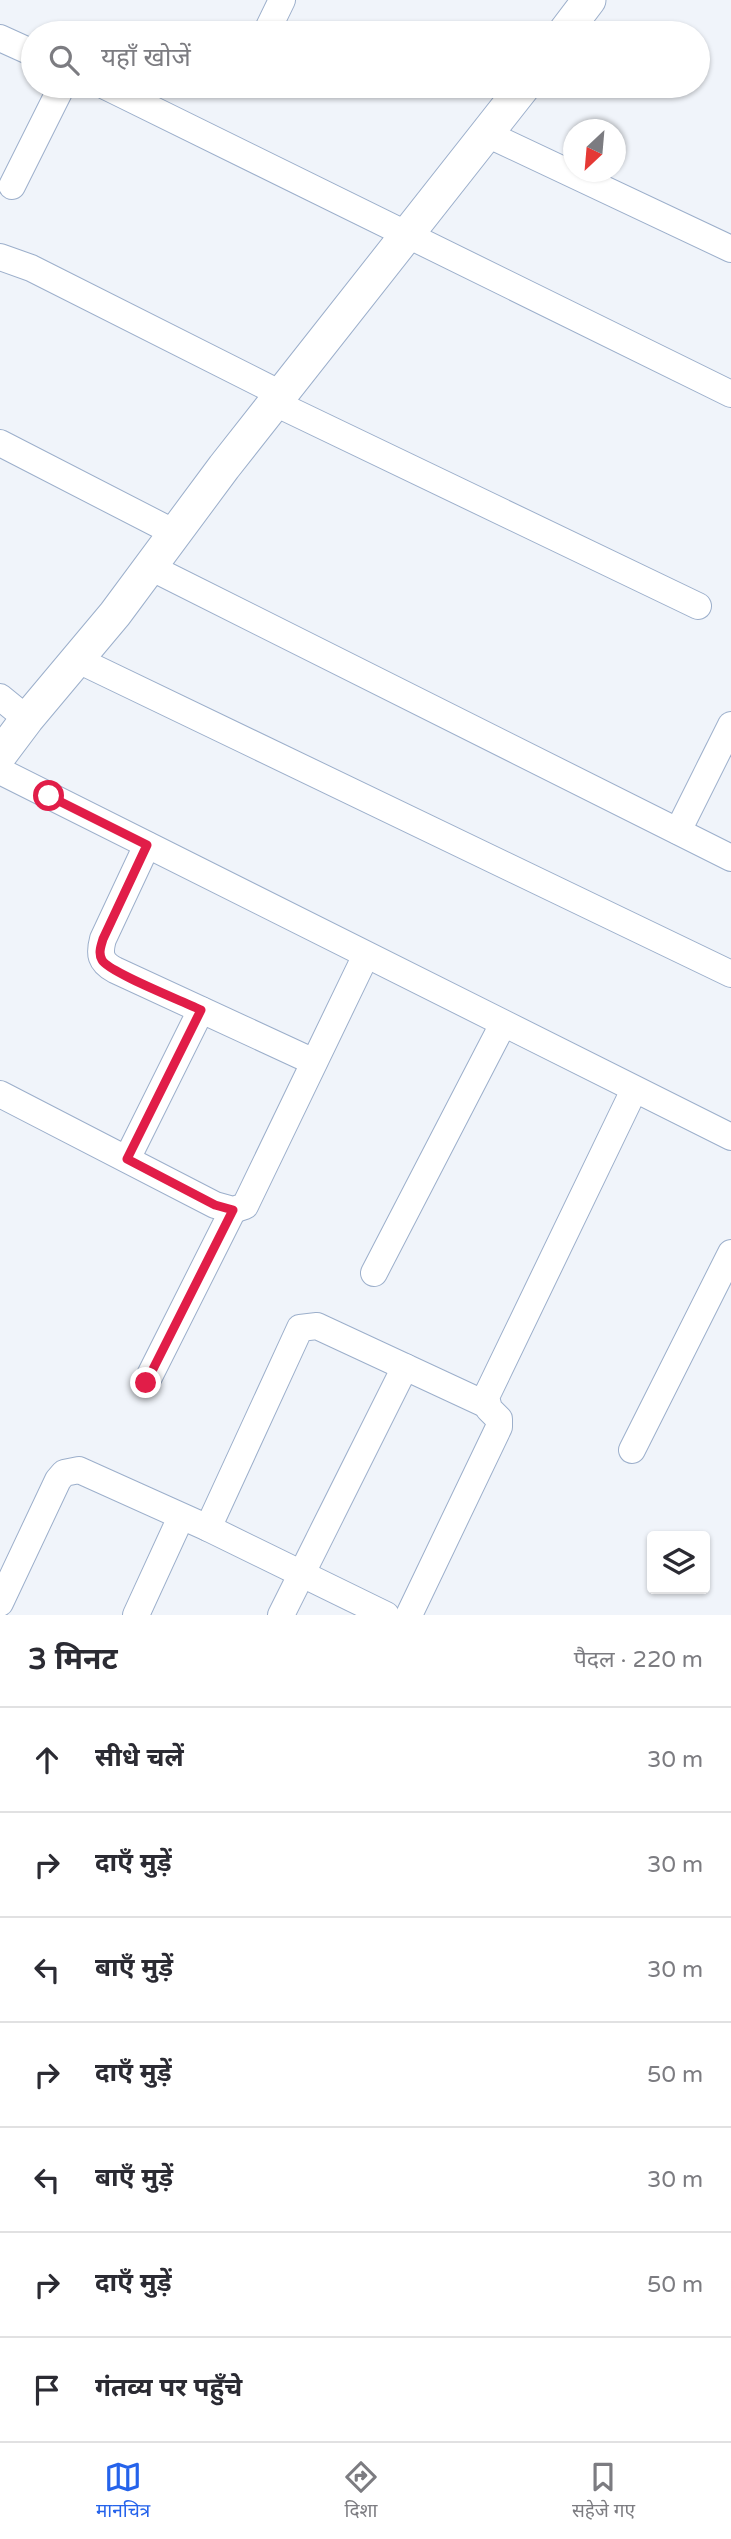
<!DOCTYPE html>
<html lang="hi">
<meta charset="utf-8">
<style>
:root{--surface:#fff;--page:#f7f7f7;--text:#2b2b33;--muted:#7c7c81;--line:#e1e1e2;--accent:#2563eb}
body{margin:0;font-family:"Varela Round","Noto Sans Devanagari",sans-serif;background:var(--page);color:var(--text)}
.controls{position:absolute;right:21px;bottom:21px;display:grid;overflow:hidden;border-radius:7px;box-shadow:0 2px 5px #0004}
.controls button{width:63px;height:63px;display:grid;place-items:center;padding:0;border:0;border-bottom:2px solid var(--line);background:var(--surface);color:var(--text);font:35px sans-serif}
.compass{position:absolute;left:563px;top:119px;width:63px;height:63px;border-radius:50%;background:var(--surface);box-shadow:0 2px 5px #0004;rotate:206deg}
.stop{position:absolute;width:21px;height:21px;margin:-16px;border:5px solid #e11d48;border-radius:50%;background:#fff}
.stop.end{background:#e11d48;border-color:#fff;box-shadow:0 2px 7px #0008}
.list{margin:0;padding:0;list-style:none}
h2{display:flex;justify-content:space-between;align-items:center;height:91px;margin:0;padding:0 28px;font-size:30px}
h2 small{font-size:23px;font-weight:400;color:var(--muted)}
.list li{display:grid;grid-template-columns:46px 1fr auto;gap:21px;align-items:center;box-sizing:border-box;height:105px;padding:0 28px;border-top:2px solid var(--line)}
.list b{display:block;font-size:26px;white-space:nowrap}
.list em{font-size:23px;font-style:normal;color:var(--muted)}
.icon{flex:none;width:38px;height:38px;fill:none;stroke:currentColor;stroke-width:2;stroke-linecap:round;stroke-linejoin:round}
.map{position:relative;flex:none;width:731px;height:1615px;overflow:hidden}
.search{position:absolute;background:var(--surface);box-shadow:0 2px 5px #0004;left:21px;right:21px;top:21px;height:77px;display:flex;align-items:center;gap:18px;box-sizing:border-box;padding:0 24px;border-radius:38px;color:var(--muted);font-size:26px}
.sheet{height:826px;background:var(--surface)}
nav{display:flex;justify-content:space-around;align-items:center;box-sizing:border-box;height:98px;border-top:2px solid var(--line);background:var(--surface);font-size:19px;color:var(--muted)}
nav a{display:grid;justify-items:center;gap:4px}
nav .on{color:var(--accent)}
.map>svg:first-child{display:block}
</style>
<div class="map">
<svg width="731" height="1615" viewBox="0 0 731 1615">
<rect width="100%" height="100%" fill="#f0f4fa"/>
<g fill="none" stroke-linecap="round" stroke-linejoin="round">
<defs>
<g id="minor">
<polyline points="266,33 282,0"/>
<polyline points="0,38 33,53"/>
<polyline points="105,86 731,394"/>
<polyline points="487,134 731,249"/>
<polyline points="12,186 62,86"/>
<polyline points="0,257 31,268 281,394"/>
<polyline points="275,403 698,606"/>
<polyline points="0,443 175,533"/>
<polyline points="150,567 731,858"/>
<polyline points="76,659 731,974"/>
<polyline points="0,697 27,719"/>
<polyline points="0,771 731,1137"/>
<polyline points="678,831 731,725"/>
<path d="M147,845L103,939C99,954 100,962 115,970L314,1062"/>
<polyline points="0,1094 215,1205 233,1210 245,1206 366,955"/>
<polyline points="127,1159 201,1010"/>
<polyline points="374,1273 503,1024"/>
<polyline points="146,1383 233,1210"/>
<polyline points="632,1450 731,1253"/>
<polyline points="208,1528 300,1328 317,1326 487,1405"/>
<polyline points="0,1603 58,1480 64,1473 79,1470 208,1528 386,1615"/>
<polyline points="136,1615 181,1517"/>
<polyline points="281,1615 405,1367"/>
<polyline points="409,1615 499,1427 499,1419 489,1409 486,1397 634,1090"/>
</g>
<g id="tertiary">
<polyline points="564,33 589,0"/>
<polyline points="0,755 27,719 115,614 224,467 524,86"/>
</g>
</defs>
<!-- minor casing -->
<use href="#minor" stroke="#9cafcb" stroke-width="28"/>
<!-- tertiary casing -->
<use href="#tertiary" stroke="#9cafcb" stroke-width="35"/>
<!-- minor -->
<use href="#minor" stroke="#fff" stroke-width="26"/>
<!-- tertiary -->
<use href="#tertiary" stroke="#fff" stroke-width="33"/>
</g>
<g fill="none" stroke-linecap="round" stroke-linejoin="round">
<!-- route -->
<path stroke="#e11d48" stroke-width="9" d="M49,796L147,845L103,939C101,946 98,953 102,960C108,972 185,1002 201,1010L127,1159L215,1205L233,1210L146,1383"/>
</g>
</svg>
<div class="controls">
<button><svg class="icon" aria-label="layers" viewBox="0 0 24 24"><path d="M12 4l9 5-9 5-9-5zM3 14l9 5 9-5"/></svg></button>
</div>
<svg class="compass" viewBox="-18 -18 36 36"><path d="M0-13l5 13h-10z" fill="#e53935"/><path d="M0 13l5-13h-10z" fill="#7c7c81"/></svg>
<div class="stop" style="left:49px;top:796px"></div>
<div class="stop end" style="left:146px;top:1383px"></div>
<div class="search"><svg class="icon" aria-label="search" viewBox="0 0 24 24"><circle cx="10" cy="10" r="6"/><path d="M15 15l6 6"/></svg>यहाँ खोजें</div>
</div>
<section class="sheet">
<h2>3 मिनट<small>पैदल · 220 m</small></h2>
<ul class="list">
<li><svg class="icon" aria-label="ahead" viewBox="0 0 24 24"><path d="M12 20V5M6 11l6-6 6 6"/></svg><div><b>सीधे चलें</b></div><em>30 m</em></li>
<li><svg class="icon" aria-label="right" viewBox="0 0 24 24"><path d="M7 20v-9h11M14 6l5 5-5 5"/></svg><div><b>दाएँ मुड़ें</b></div><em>30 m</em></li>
<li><svg class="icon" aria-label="left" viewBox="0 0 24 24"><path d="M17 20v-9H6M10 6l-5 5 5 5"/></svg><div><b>बाएँ मुड़ें</b></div><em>30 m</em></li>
<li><svg class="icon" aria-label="right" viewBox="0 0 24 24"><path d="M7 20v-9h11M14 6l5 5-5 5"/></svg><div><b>दाएँ मुड़ें</b></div><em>50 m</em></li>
<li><svg class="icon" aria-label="left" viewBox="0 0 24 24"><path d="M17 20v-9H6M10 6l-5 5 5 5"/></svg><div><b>बाएँ मुड़ें</b></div><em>30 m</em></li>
<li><svg class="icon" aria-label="right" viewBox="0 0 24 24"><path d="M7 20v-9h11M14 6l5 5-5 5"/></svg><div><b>दाएँ मुड़ें</b></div><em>50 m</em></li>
<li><svg class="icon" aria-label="arrive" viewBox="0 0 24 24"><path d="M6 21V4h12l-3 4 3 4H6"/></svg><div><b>गंतव्य पर पहुँचे</b></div></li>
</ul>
</section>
<nav>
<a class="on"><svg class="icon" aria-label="map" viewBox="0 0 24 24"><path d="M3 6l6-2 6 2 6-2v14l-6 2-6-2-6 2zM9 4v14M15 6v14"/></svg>मानचित्र</a>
<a><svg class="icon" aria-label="directions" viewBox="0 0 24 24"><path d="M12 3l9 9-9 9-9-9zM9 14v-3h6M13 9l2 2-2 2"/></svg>दिशा</a>
<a><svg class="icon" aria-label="saved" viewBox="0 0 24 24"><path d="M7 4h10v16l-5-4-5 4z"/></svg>सहेजे गए</a>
</nav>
